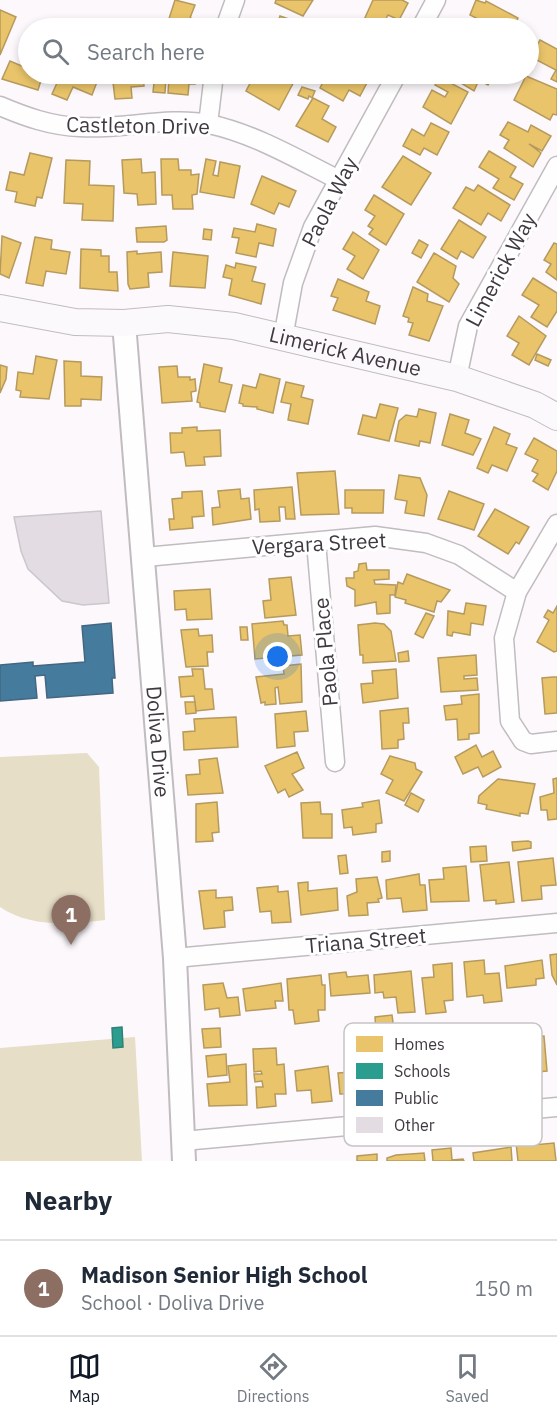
<!DOCTYPE html>
<meta charset="utf-8">
<style>
:root{--surface:#fff;--page:#f2f2f3;--text:#1f2937;--muted:#747a83;--line:#e0e1e3;--accent:#111827}
body{margin:0;font-family:"IBM Plex Sans",sans-serif;background:var(--page);color:var(--text)}
.you{position:absolute;left:278px;top:657px;width:21px;height:21px;margin:-15px;border:4px solid #fff;border-radius:50%;background:#1a73e8;box-shadow:0 0 0 9px #1a73e833}
.badge{display:grid;place-items:center;width:39px;height:39px;border-radius:50%;background:var(--accent);color:#fff;font-size:20px;font-weight:700}
.pin{position:absolute;translate:-50% -50px;filter:drop-shadow(0 2px 3px #0008)}
.pin::after{content:'';position:absolute;top:32px;width:21px;height:18px;background:inherit;clip-path:polygon(0 0,100% 0,50% 100%)}
.list{margin:0;padding:0;list-style:none}
h2{display:flex;justify-content:space-between;align-items:center;height:78px;margin:0;padding:0 24px;font-size:26px}
h2 small{font-size:20px;font-weight:400;color:var(--muted)}
.list li{display:grid;grid-template-columns:39px 1fr auto;gap:18px;align-items:center;box-sizing:border-box;height:96px;padding:0 24px;border-top:2px solid var(--line)}
.list b{display:block;font-size:22px;white-space:nowrap}
.list p{margin:0;font-size:20px;white-space:nowrap;color:var(--muted)}
.list em{font-size:20px;font-style:normal;color:var(--muted)}
.icon{flex:none;width:33px;height:33px;fill:none;stroke:currentColor;stroke-width:2;stroke-linecap:round;stroke-linejoin:round}
.map{position:relative;flex:none;width:557px;height:1161px;overflow:hidden}
.search{position:absolute;background:var(--surface);box-shadow:0 3px 9px #0003;left:18px;right:18px;top:18px;height:66px;display:flex;align-items:center;gap:15px;box-sizing:border-box;padding:0 21px;border-radius:33px;color:var(--muted);font-size:22px}
.sheet{height:174px;background:var(--surface)}
nav{display:flex;justify-content:space-around;align-items:center;box-sizing:border-box;height:84px;border-top:2px solid var(--line);background:var(--surface);font-size:16px;color:var(--muted)}
nav a{display:grid;justify-items:center;gap:3px}
nav .on{color:var(--accent)}
.map>svg:first-child{display:block}
</style>
<div class="map">
<svg width="557" height="1161" viewBox="0 0 557 1161">
<rect width="100%" height="100%" fill="#fcf8fc"/>
<!-- green -->
<g fill="#e7dec7">
<path d="M87,753L99,767L105,920C72,924 30,928 0,907V757Z"/>
<polygon points="135,1037 142,1161 0,1161 0,1048"/>
</g>
<!-- homes -->
<g fill="#e9c46a" stroke="#b69a5d" stroke-width="1.5">
<polygon points="175,0 195,5 190,18 203,22 201,28 166,28"/>
<polygon points="276,0 313,0 303,16 275,3"/>
<polygon points="373,0 402,0 408,3 399,20 388,15 381,28 364,20"/>
<polygon points="476,0 485,3 486,1 518,18 514,27 506,24 503,28 476,28 480,20 470,15"/>
<polygon points="0,10 16,17 0,55"/>
<polygon points="280,16 315,28 264,28 266,24 276,28"/>
<polygon points="540,40 557,49 557,82 551,79 556,70 531,57"/>
<polygon points="28,55 28,74 43,74 38,90 2,79 10,61 24,67"/>
<polygon points="61,74 100,74 92,95 73,87 67,100 52,94"/>
<polygon points="112,74 143,74 144,86 131,87 132,98 115,99"/>
<polygon points="155,74 196,74 195,84 189,84 188,95 168,93 169,78 166,78 165,93 153,92"/>
<polygon points="255,74 269,78 271,74 298,74 279,110 246,91"/>
<polygon points="327,74 363,74 370,77 360,96 349,90 343,101 320,88"/>
<polygon points="446,74 494,74 488,85 479,80 474,91"/>
<polygon points="526,76 557,89 557,115 553,114 550,120 514,100"/>
<polygon points="439,77 468,92 451,124 423,107 432,90 445,97 448,92 435,85"/>
<polygon points="302,87 315,91 312,98 309,96 308,99 298,95"/>
<polygon points="313,98 329,106 322,119 336,127 328,142 296,126"/>
<polygon points="508,122 528,132 531,125 551,136 542,151 529,144 541,153 533,167 504,148 509,140 500,135"/>
<polygon points="431,123 449,132 437,155 424,148 420,155 403,146 412,129 424,136"/>
<polygon points="489,151 516,167 510,177 523,184 514,200 493,188 499,179 479,167"/>
<polygon points="30,153 52,158 42,198 37,197 35,206 15,202 17,192 6,190 10,172 24,175"/>
<polygon points="403,156 431,173 411,205 382,187"/>
<polygon points="141,159 142,173 155,172 156,204 138,205 137,194 124,193 122,160"/>
<polygon points="161,159 178,159 179,170 191,170 191,175 199,174 197,194 192,195 193,209 173,209 172,195 162,195"/>
<polygon points="206,159 216,161 213,175 218,176 220,162 240,166 234,198 200,192"/>
<polygon points="66,160 90,161 89,185 114,186 113,221 82,220 83,204 64,203"/>
<polygon points="262,176 296,191 289,207 279,203 274,214 251,204"/>
<polygon points="478,185 510,205 501,221 488,213 481,225 453,208 466,187 474,191"/>
<polygon points="374,195 404,214 386,245 369,234 373,229 368,226 375,216 365,210"/>
<polygon points="459,220 486,237 473,258 461,251 457,259 441,249"/>
<polygon points="257,224 276,229 273,246 259,243 256,257 236,253 239,238 232,237 234,228 255,232"/>
<polygon points="166,226 167,240 164,242 137,242 136,228"/>
<polygon points="204,229 212,230 211,240 203,239"/>
<polygon points="353,232 379,250 363,279 347,269 355,256 343,249"/>
<polygon points="2,236 21,243 9,278 0,274"/>
<polygon points="35,237 52,240 51,249 70,252 66,274 46,271 43,286 26,283"/>
<polygon points="419,240 428,245 421,258 412,253"/>
<polygon points="554,243 557,244 557,280 546,272 551,264 544,260"/>
<polygon points="81,249 101,250 101,256 109,256 109,272 117,272 118,291 80,288"/>
<polygon points="137,251 137,254 161,252 162,272 148,273 149,287 130,289 128,284 127,252"/>
<polygon points="173,252 208,256 205,288 170,286"/>
<polygon points="434,253 456,266 453,278 459,284 449,302 417,282"/>
<polygon points="236,263 256,267 252,281 265,284 261,304 229,295 232,279 223,277 226,265 235,268"/>
<polygon points="533,278 557,293 557,311 547,327 531,317 539,305 522,295"/>
<polygon points="338,279 369,292 366,301 380,306 375,324 333,310 338,298 331,296"/>
<polygon points="413,287 428,294 427,301 443,306 429,341 409,335 413,323 408,322 409,318 403,316"/>
<polygon points="519,316 546,336 529,365 512,355 519,343 507,336"/>
<polygon points="537,354 551,360 548,366 535,360"/>
<polygon points="36,356 57,360 49,399 20,397 21,391 16,390 18,372 33,374"/>
<polygon points="64,361 81,362 81,376 102,377 101,400 81,399 81,406 65,406"/>
<polygon points="204,364 222,368 219,382 232,385 225,412 200,407 200,403 197,402"/>
<polygon points="0,365 7,367 6,379 0,393"/>
<polygon points="177,366 178,377 190,377 190,380 195,379 196,391 191,392 192,401 162,403 159,367"/>
<polygon points="260,374 280,379 273,413 257,409 257,407 243,406 243,404 239,403 243,385 256,388"/>
<polygon points="286,382 304,386 301,397 313,400 308,424 288,420 291,404 281,402"/>
<polygon points="380,404 398,408 389,441 358,434 363,415 376,418"/>
<polygon points="419,409 436,413 430,443 420,441 419,446 395,441 399,421 406,415 417,417"/>
<polygon points="450,414 469,420 465,433 481,439 473,455 442,445"/>
<polygon points="197,427 197,431 220,430 221,456 204,457 205,465 186,466 184,452 171,453 170,433 182,433 182,428"/>
<polygon points="494,427 510,434 506,444 517,448 507,471 492,465 488,473 477,468"/>
<polygon points="534,438 557,451 557,471 548,490 533,481 538,474 532,471 538,460 525,454"/>
<polygon points="335,471 339,514 301,515 297,473"/>
<polygon points="399,475 420,478 427,495 424,516 405,513 407,501 395,499"/>
<polygon points="292,487 295,519 286,519 285,507 279,507 280,521 260,522 259,509 255,510 254,490"/>
<polygon points="240,489 241,499 249,498 251,519 213,525 212,508 220,507 218,491"/>
<polygon points="345,490 384,490 383,513 352,513 352,508 345,508"/>
<polygon points="202,491 204,516 192,517 193,528 170,530 169,519 174,519 172,499 182,498 182,492"/>
<polygon points="449,491 484,504 474,530 438,519"/>
<polygon points="495,509 529,527 519,544 516,542 508,554 478,536"/>
<polygon points="366,563 367,570 389,570 389,579 374,580 375,584 396,585 395,595 390,595 390,613 377,614 376,602 355,606 355,590 347,586 346,578 354,578 354,572 358,571 359,564"/>
<polygon points="407,574 450,590 441,602 437,601 434,612 405,603 406,600 395,597 398,582 403,584"/>
<polygon points="291,577 296,615 265,618 263,601 271,600 269,579"/>
<polygon points="210,589 212,619 187,620 186,609 175,610 174,591"/>
<polygon points="466,603 486,606 483,625 471,623 470,635 453,632 452,636 447,635 448,611 464,614"/>
<polygon points="557,606 557,651 554,652 537,642 549,620 544,617 548,610 553,613"/>
<polygon points="426,613 434,616 423,638 415,634"/>
<polygon points="283,621 284,625 287,625 288,636 300,635 302,655 255,659 252,624"/>
<polygon points="375,623 384,624 391,631 396,661 363,663 363,655 360,655 358,625"/>
<polygon points="240,627 247,627 248,640 241,640"/>
<polygon points="198,629 199,636 212,635 213,652 207,652 208,666 186,667 181,630"/>
<polygon points="408,651 409,661 399,662 398,653"/>
<polygon points="476,655 477,675 464,676 464,679 477,678 478,690 441,692 438,658"/>
<polygon points="301,664 302,702 280,704 278,687 275,688 276,704 265,705 265,702 261,703 256,677 284,674 283,666"/>
<polygon points="192,669 203,669 205,689 212,689 214,709 196,711 194,696 181,697 179,677 193,676"/>
<polygon points="396,669 398,698 363,703 361,684 373,683 372,671"/>
<polygon points="553,677 557,677 557,713 545,714 542,678"/>
<polygon points="479,694 479,733 469,734 469,739 458,740 457,719 446,720 444,706 462,704 461,696"/>
<polygon points="185,702 195,702 196,713 186,714"/>
<polygon points="408,708 409,723 403,723 404,739 398,740 398,748 382,749 380,711"/>
<polygon points="306,711 308,731 294,732 295,746 277,748 275,714"/>
<polygon points="236,717 238,747 184,750 183,732 195,731 194,719"/>
<polygon points="476,745 482,757 493,751 501,767 483,777 478,767 463,774 455,757"/>
<polygon points="297,752 304,768 292,774 303,790 289,797 285,789 278,793 265,766"/>
<polygon points="390,756 415,763 416,769 422,772 404,801 386,793 393,780 381,774"/>
<polygon points="217,758 223,793 188,795 186,775 200,774 199,760"/>
<polygon points="557,778 557,819 548,820 547,810 541,810 540,797 554,793 553,779"/>
<polygon points="498,779 535,784 528,814 520,813 520,816 486,809 487,805 478,803 479,796"/>
<polygon points="411,793 424,800 418,812 405,805"/>
<polygon points="379,800 382,823 376,824 376,832 353,835 352,827 344,828 342,810 363,807 362,803"/>
<polygon points="217,802 219,832 212,833 213,841 196,842 196,804"/>
<polygon points="320,802 321,814 332,814 332,838 303,838 301,803"/>
<polygon points="528,841 531,842 531,848 513,851 512,842"/>
<polygon points="486,846 487,861 471,862 470,847"/>
<polygon points="390,851 390,861 382,862 382,852"/>
<polygon points="346,855 348,873 340,874 338,856"/>
<polygon points="553,858 556,885 541,886 542,899 522,901 518,862"/>
<polygon points="509,862 514,902 496,904 496,900 484,901 480,865"/>
<polygon points="466,866 469,901 431,902 429,880 444,879 443,868"/>
<polygon points="419,874 420,885 425,885 427,910 403,912 401,898 387,899 386,880"/>
<polygon points="377,877 382,898 378,899 379,902 367,903 368,915 349,916 347,896 357,892 356,879"/>
<polygon points="308,882 308,891 337,888 338,910 301,915 298,883"/>
<polygon points="278,886 278,892 288,891 291,922 272,923 271,911 260,912 257,888"/>
<polygon points="216,890 216,898 232,897 233,910 224,911 225,927 204,929 199,891"/>
<polygon points="557,954 557,985 552,975 550,955"/>
<polygon points="484,960 485,974 499,973 502,1001 484,1003 483,995 467,997 464,962"/>
<polygon points="542,960 544,978 536,979 536,985 507,988 505,966"/>
<polygon points="452,963 453,1000 444,1001 446,1012 426,1014 422,978 434,977 433,965"/>
<polygon points="411,971 415,1012 398,1013 396,997 384,998 383,992 375,993 374,975"/>
<polygon points="346,972 347,977 368,975 370,993 331,996 329,974"/>
<polygon points="321,975 322,985 325,985 325,1010 318,1010 319,1021 295,1024 293,1010 289,1010 287,979"/>
<polygon points="223,983 227,998 238,997 240,1015 220,1017 219,1008 205,1010 203,985"/>
<polygon points="281,983 283,1001 275,1001 276,1008 246,1011 243,989"/>
<polygon points="392,1015 394,1030 376,1032 375,1017"/>
<polygon points="220,1028 221,1047 204,1048 202,1029"/>
<polygon points="544,1036 547,1071 536,1072 537,1083 518,1085 517,1056 524,1055 522,1038"/>
<polygon points="276,1048 277,1065 284,1064 286,1094 275,1094 276,1106 257,1108 256,1087 263,1087 262,1081 255,1082 254,1074 262,1074 261,1071 254,1072 253,1049"/>
<polygon points="226,1054 227,1075 208,1077 206,1056"/>
<polygon points="366,1056 369,1077 377,1076 379,1093 340,1094 338,1073 352,1072 351,1058"/>
<polygon points="246,1064 247,1105 209,1106 207,1084 230,1082 228,1066"/>
<polygon points="328,1066 332,1101 312,1103 311,1090 297,1091 295,1071"/>
<polygon points="533,1141 533,1145 554,1143 556,1161 518,1161 516,1142"/>
<polygon points="511,1147 512,1161 474,1161 473,1153"/>
<polygon points="451,1148 452,1160 463,1159 464,1161 433,1161 432,1150"/>
<polygon points="424,1153 425,1161 387,1161 387,1158 396,1155"/>
<polygon points="377,1154 377,1161 357,1161 357,1156"/>
</g>
<!-- schools -->
<polygon fill="#2a9d8f" stroke="#317f77" stroke-width="1.5" points="122,1027 123,1047 113,1048 112,1028"/>
<!-- public -->
<polygon fill="#457b9d" stroke="#446781" stroke-width="1.5" points="111,623 115,678 112,678 113,693 47,698 45,675 35,676 37,698 0,701 0,665 33,662 33,666 85,662 82,626"/>
<!-- building -->
<polygon fill="#e3dde3" stroke="#ccc7cc" stroke-width="1.5" points="101,511 109,603 83,605 62,601 28,569 21,551 14,517"/>
<g fill="none" stroke-linecap="round" stroke-linejoin="round">
<defs>
<g id="minor">
<polyline points="225,28 235,0"/>
<polyline points="421,28 436,0"/>
<path d="M0,106C26,117 51,126 80,127C122,130 167,116 209,124C255,134 297,159 339,180"/>
<polyline points="208,124 214,74"/>
<polyline points="283,338 293,283 313,227 397,74"/>
<polyline points="457,378 468,326 557,166"/>
<polyline points="557,524 517,592 504,638 510,721 523,741 531,744 557,741"/>
<polyline points="316,542 335,762"/>
<polyline points="145,557 375,536 426,543 459,555 517,592"/>
<polyline points="175,958 557,923"/>
<polyline points="183,1141 557,1107"/>
</g>
<g id="tertiary">
<path id="s1" d="M124,323L175,958L184,1161"/>
</g>
<g id="secondary">
<path id="s2" d="M0,308L75,322L124,323L168,319L234,326L457,378L535,405L557,417"/>
</g>
</defs>
<!-- minor casing -->
<use href="#minor" stroke="#c0bcc0" stroke-width="21"/>
<!-- tertiary casing -->
<use href="#tertiary" stroke="#c0bcc0" stroke-width="26"/>
<!-- secondary casing -->
<use href="#secondary" stroke="#c0bcc0" stroke-width="28"/>
<!-- minor -->
<use href="#minor" stroke="#fffeff" stroke-width="18"/>
<!-- tertiary -->
<use href="#tertiary" stroke="#fffeff" stroke-width="22"/>
<!-- secondary -->
<use href="#secondary" stroke="#fcf9fc" stroke-width="26"/>
</g>
<g text-anchor="middle" stroke-width="6" stroke-linejoin="round" paint-order="stroke">
<!-- street labels -->
<g font-size="21" fill="#403940" stroke="#fff">
<text transform="translate(138 126) rotate(1)" y="7">Castleton Drive</text>
<text transform="translate(330 202) rotate(-63)" y="7">Paola Way</text>
<text transform="translate(501 270) rotate(-62)" y="7">Limerick Way</text>
<text dy="7" stroke="none"><textPath href="#s2" startOffset="350">Limerick Avenue</textPath></text>
<text transform="translate(319 544) rotate(-3)" y="7">Vergara Street</text>
<text transform="translate(326 652) rotate(-95)" y="7">Paola Place</text>
<text dy="7" stroke="none"><textPath href="#s1" startOffset="420">Doliva Drive</textPath></text>
<text transform="translate(366 941) rotate(-5)" y="7">Triana Street</text>
</g>
</g>
<!-- legend -->
<rect x="344" y="1023" width="198" height="123" rx="9" fill="#fff" stroke="#c6c4c6" stroke-width="1.5"/>
<rect x="356" y="1036" width="27" height="16" fill="#e9c46a"/>
<rect x="356" y="1063" width="27" height="16" fill="#2a9d8f"/>
<rect x="356" y="1090" width="27" height="16" fill="#457b9d"/>
<rect x="356" y="1117" width="27" height="16" fill="#e3dde3"/>
<g font-size="16" fill="#403940">
<text x="394" y="1050">Homes</text>
<text x="394" y="1077">Schools</text>
<text x="394" y="1104">Public</text>
<text x="394" y="1131">Other</text>
</g>
</svg>
<div class="you"></div>
<div class="pin badge" style="left:71px;top:945px;background:#8d6e63">1</div>
<div class="search"><svg class="icon" aria-label="search" viewBox="0 0 24 24"><circle cx="10" cy="10" r="6"/><path d="M15 15l6 6"/></svg>Search here</div>
</div>
<section class="sheet">
<h2>Nearby<small></small></h2>
<ul class="list">
<li><span class="badge" style="background:#8d6e63">1</span><div><b>Madison Senior High School</b><p>School · Doliva Drive</p></div><em>150 m</em></li>
</ul>
</section>
<nav>
<a class="on"><svg class="icon" aria-label="map" viewBox="0 0 24 24"><path d="M3 6l6-2 6 2 6-2v14l-6 2-6-2-6 2zM9 4v14M15 6v14"/></svg>Map</a>
<a><svg class="icon" aria-label="directions" viewBox="0 0 24 24"><path d="M12 3l9 9-9 9-9-9zM9 14v-3h6M13 9l2 2-2 2"/></svg>Directions</a>
<a><svg class="icon" aria-label="saved" viewBox="0 0 24 24"><path d="M7 4h10v16l-5-4-5 4z"/></svg>Saved</a>
</nav>
